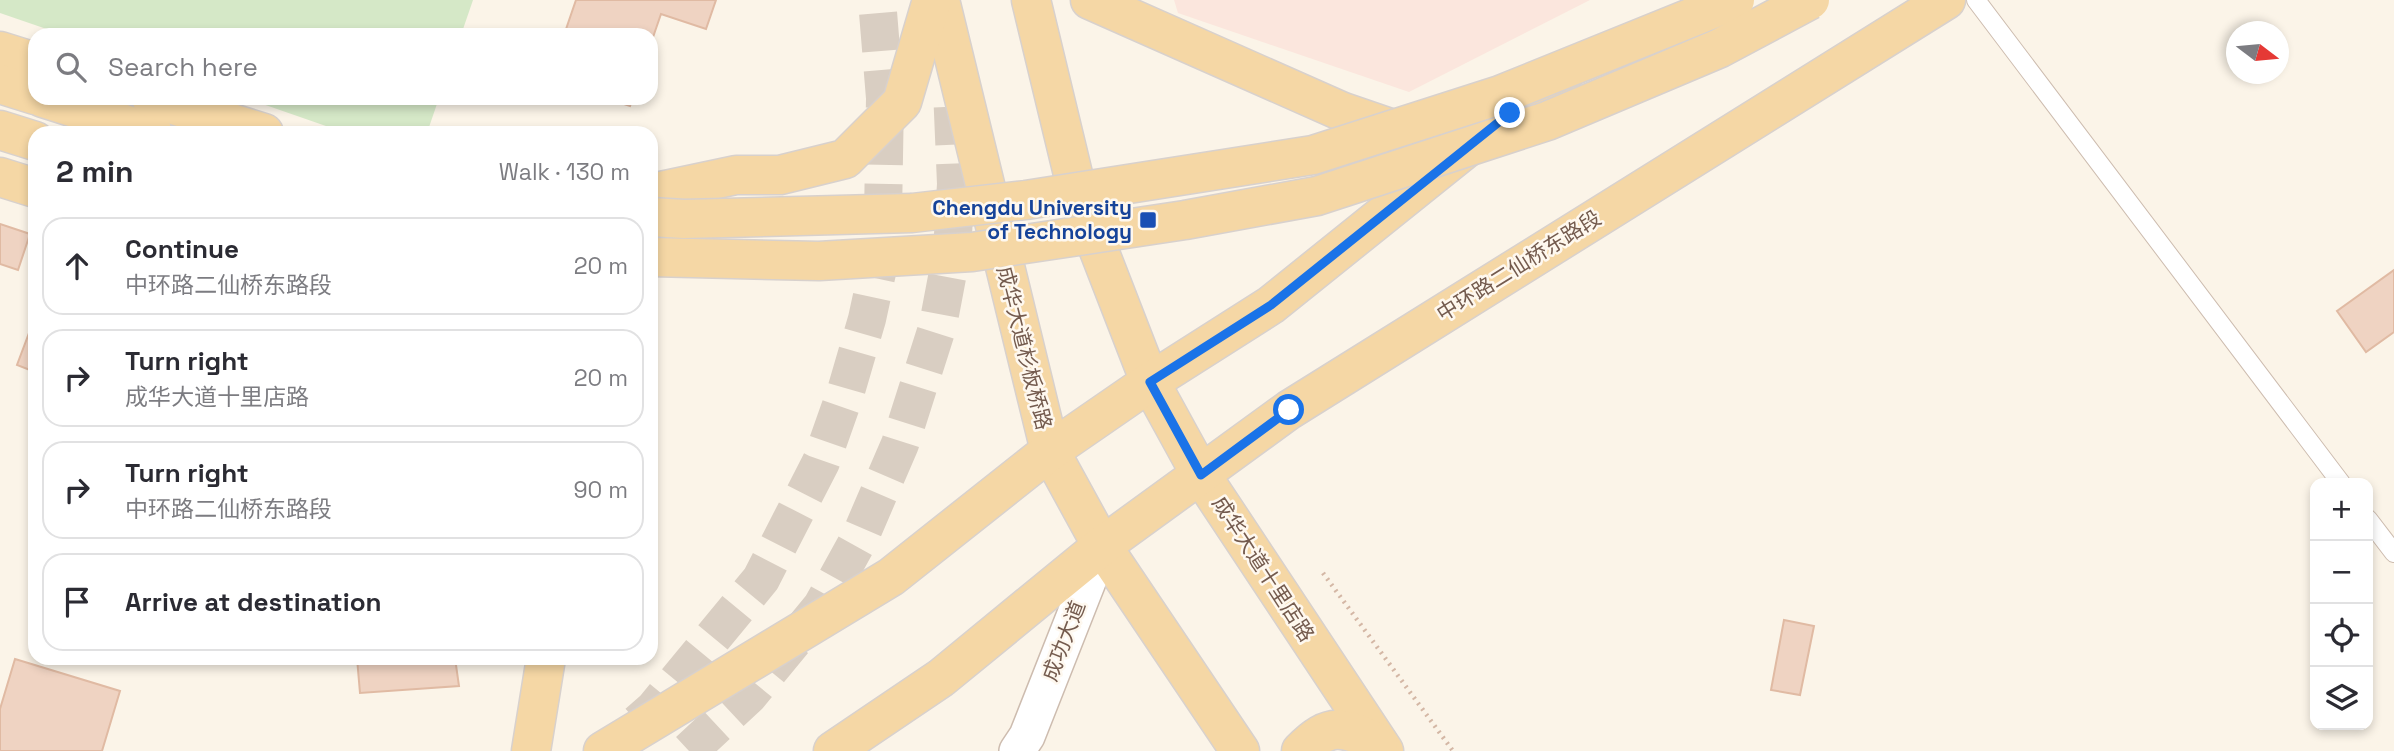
<!DOCTYPE html>
<meta charset="utf-8">
<style>
:root{--surface:#fff;--page:#f2f2f3;--text:#2b2b33;--muted:#7c7c81;--line:#e1e1e2}
body{margin:0;font-family:"Space Grotesk","Noto Sans SC",sans-serif;background:var(--page);color:var(--text)}
.controls{position:absolute;right:21px;bottom:21px;display:grid;overflow:hidden;border-radius:14px;box-shadow:0 4px 10px #0003}
.controls button{width:63px;height:63px;display:grid;place-items:center;padding:0;border:0;border-bottom:2px solid var(--line);background:var(--surface);color:var(--text);font:35px sans-serif}
.compass{position:absolute;left:2226px;top:21px;width:63px;height:63px;border-radius:50%;background:var(--surface);box-shadow:0 4px 10px #0003;rotate:106deg}
.stop{position:absolute;width:21px;height:21px;margin:-16px;border:5px solid #1a73e8;border-radius:50%;background:#fff}
.stop.end{background:#1a73e8;border-color:#fff;box-shadow:0 2px 7px #0008}
.list{margin:0;padding:0;list-style:none}
h2{display:flex;justify-content:space-between;align-items:center;height:91px;margin:0;padding:0 28px;font-size:30px}
h2 small{font-size:23px;font-weight:400;color:var(--muted)}
.list li{display:grid;grid-template-columns:46px 1fr auto;gap:21px;align-items:center;box-sizing:border-box;height:98px;margin:0 14px 14px;padding:0 14px;border:2px solid var(--line);border-radius:21px}
.list b{display:block;font-size:26px;white-space:nowrap}
.list p{margin:0;font-size:23px;white-space:nowrap;color:var(--muted)}
.list em{font-size:23px;font-style:normal;color:var(--muted)}
.icon{flex:none;width:38px;height:38px;fill:none;stroke:currentColor;stroke-width:2;stroke-linecap:round;stroke-linejoin:round}
.map{position:relative;flex:none;width:2394px;height:751px;overflow:hidden}
.search{position:absolute;background:var(--surface);box-shadow:0 4px 10px #0003;left:28px;top:28px;width:630px;height:77px;display:flex;align-items:center;gap:18px;box-sizing:border-box;padding:0 24px;border-radius:21px;color:var(--muted);font-size:26px}
.panel{position:absolute;background:var(--surface);box-shadow:0 4px 10px #0003;left:28px;top:126px;width:630px;height:539px;border-radius:21px}
.map>svg:first-child{display:block}
</style>
<div class="map">
<svg width="2394" height="751" viewBox="0 0 2394 751">
<rect width="100%" height="100%" fill="#fbf4e8"/>
<!-- commercial -->
<polygon fill="#fbe6dd" points="1174,0 1590,0 1409,92 1178,13"/>
<!-- green -->
<g fill="#d5e8c7">
<polygon points="0,0 473,0 461,35 64,35 0,13"/>
<polygon points="245,98 439,98 427,133 346,133"/>
</g>
<!-- building -->
<g fill="#efd3c2" stroke="#e0baa3" stroke-width="2">
<polygon points="576,0 716,0 706,29 661,14 651,43 651,35 564,35"/>
<polygon points="606,98 633,98 630,106"/>
<polygon points="0,224 30,234 18,270 0,264"/>
<polygon points="2394,270 2394,332 2366,352 2337,311"/>
<polygon points="35,317 35,372 17,365"/>
<polygon points="1784,620 1814,626 1800,695 1771,690"/>
<polygon points="357,658 455,658 459,686 360,693"/>
<polygon points="15,659 120,691 102,751 0,751 0,709"/>
</g>
<g fill="none" stroke-linecap="round" stroke-linejoin="round">
<!-- primary-tunnel -->
<g stroke="#d9cec2" stroke-width="38" stroke-dasharray="38 19" stroke-linecap="butt">
<polyline points="638,723 654,709 761,579 821,462 846,391 867,319 878,268 883,216 885,98 877,0"/>
<polyline points="689,751 749,695 822,606 860,537 900,444 938,325 952,251 956,184 952,89"/>
</g>
<defs>
<g id="lane">
<polyline points="1976,0 2341,483"/>
<polyline points="2368,519 2394,553"/>
</g>
<polyline id="street" points="1017,751 1027,736 1102,546"/>
<g id="primary">
<polyline points="940,0 1050,451 1102,546 1240,751"/>
<polyline points="1031,0 1079,199 1150,382 1201,475 1384,751"/>
<polyline points="1090,0 1343,112 1413,136"/>
<polyline points="0,51 35,62"/>
<polyline points="0,84 35,95"/>
<polyline points="43,98 153,133"/>
<polyline points="151,98 264,133"/>
<polyline points="0,130 35,141"/>
<polyline points="0,177 35,188"/>
<polyline points="651,193 736,175 780,175 845,159 902,102 932,0"/>
<polyline points="531,751 546,658"/>
<polyline points="603,751 891,577 1050,451 1150,382 1271,305 1510,113 1561,82"/>
<polyline points="833,751 941,678 1102,546 1289,410 1946,0"/>
<path d="M1301,751C1330,721 1343,727 1378,743"/>
</g>
</defs>
<!-- lane casing -->
<use href="#lane" stroke="#cdbcaf" stroke-width="20"/>
<!-- street casing -->
<use href="#street" stroke="#cdbcaf" stroke-width="38"/>
<!-- primary casing -->
<use href="#primary" stroke="#d8d1cd" stroke-width="41"/>
<!-- path -->
<polyline stroke="#d4b7a5" stroke-width="4.5" stroke-dasharray="2 5" stroke-linecap="butt" points="1323,573 1453,751"/>
<!-- lane -->
<use href="#lane" stroke="#fff" stroke-width="18"/>
<!-- street -->
<use href="#street" stroke="#fff" stroke-width="35"/>
<!-- primary -->
<use href="#primary" stroke="#f5d7a5" stroke-width="38"/>
<defs>
<g id="primary-bridge">
<polyline points="651,217 684,219 912,213 1026,200 1313,155 1500,95 1735,0"/>
<polyline points="651,257 819,261 972,252 1185,220 1317,196 1547,121 1720,48 1810,0"/>
</g>
</defs>
<!-- primary-bridge casing -->
<use href="#primary-bridge" stroke="#d8d1cd" stroke-width="41" stroke-linecap="butt"/>
<!-- primary-bridge -->
<use href="#primary-bridge" stroke="#f5d7a5" stroke-width="38"/>
</g>
<g fill="none" stroke-linecap="round" stroke-linejoin="round">
<!-- route -->
<polyline stroke="#1a73e8" stroke-width="9" points="1289,410 1201,475 1150,382 1271,305 1510,113"/>
</g>
<!-- markers -->
<rect fill="#1a4fb4" stroke="#fef8ef" stroke-width="2.5" x="1139" y="211" width="18" height="18" rx="3.5"/>
<g text-anchor="middle" stroke-width="5" stroke-linejoin="round" paint-order="stroke">
<!-- transit labels -->
<g font-size="21" font-weight="bold" fill="#164399" stroke="#fef8ef" text-anchor="end">
<text x="1132" y="215">Chengdu University<tspan x="1132" dy="24">of Technology</tspan></text>
</g>
<!-- street labels -->
<g font-size="21" fill="#745b4e" stroke="#fef8ef">
<text transform="translate(1519 266) rotate(-32)" y="7">中环路二仙桥东路段</text>
<text transform="translate(1024 348) rotate(76)" y="7">成华大道杉板桥路</text>
<text transform="translate(1263 569) rotate(57)" y="7">成华大道十里店路</text>
<text transform="translate(1064 641) rotate(-69)" y="7">成功大道</text>
</g>
</g>
</svg>
<div class="controls">
<button>+</button>
<button>−</button>
<button><svg class="icon" aria-label="locate" viewBox="0 0 24 24"><circle cx="12" cy="12" r="6"/><path d="M12 2v4M12 18v4M2 12h4M18 12h4"/></svg></button>
<button><svg class="icon" aria-label="layers" viewBox="0 0 24 24"><path d="M12 4l9 5-9 5-9-5zM3 14l9 5 9-5"/></svg></button>
</div>
<svg class="compass" viewBox="-18 -18 36 36"><path d="M0-13l5 13h-10z" fill="#e53935"/><path d="M0 13l5-13h-10z" fill="#7c7c81"/></svg>
<div class="stop" style="left:1289px;top:410px"></div>
<div class="stop end" style="left:1510px;top:113px"></div>
<div class="search"><svg class="icon" aria-label="search" viewBox="0 0 24 24"><circle cx="10" cy="10" r="6"/><path d="M15 15l6 6"/></svg>Search here</div>
<section class="panel">
<h2>2 min<small>Walk · 130 m</small></h2>
<ul class="list">
<li><svg class="icon" aria-label="ahead" viewBox="0 0 24 24"><path d="M12 20V5M6 11l6-6 6 6"/></svg><div><b>Continue</b><p>中环路二仙桥东路段</p></div><em>20 m</em></li>
<li><svg class="icon" aria-label="right" viewBox="0 0 24 24"><path d="M7 20v-9h11M14 6l5 5-5 5"/></svg><div><b>Turn right</b><p>成华大道十里店路</p></div><em>20 m</em></li>
<li><svg class="icon" aria-label="right" viewBox="0 0 24 24"><path d="M7 20v-9h11M14 6l5 5-5 5"/></svg><div><b>Turn right</b><p>中环路二仙桥东路段</p></div><em>90 m</em></li>
<li><svg class="icon" aria-label="arrive" viewBox="0 0 24 24"><path d="M6 21V4h12l-3 4 3 4H6"/></svg><div><b>Arrive at destination</b></div></li>
</ul>
</section>
</div>
